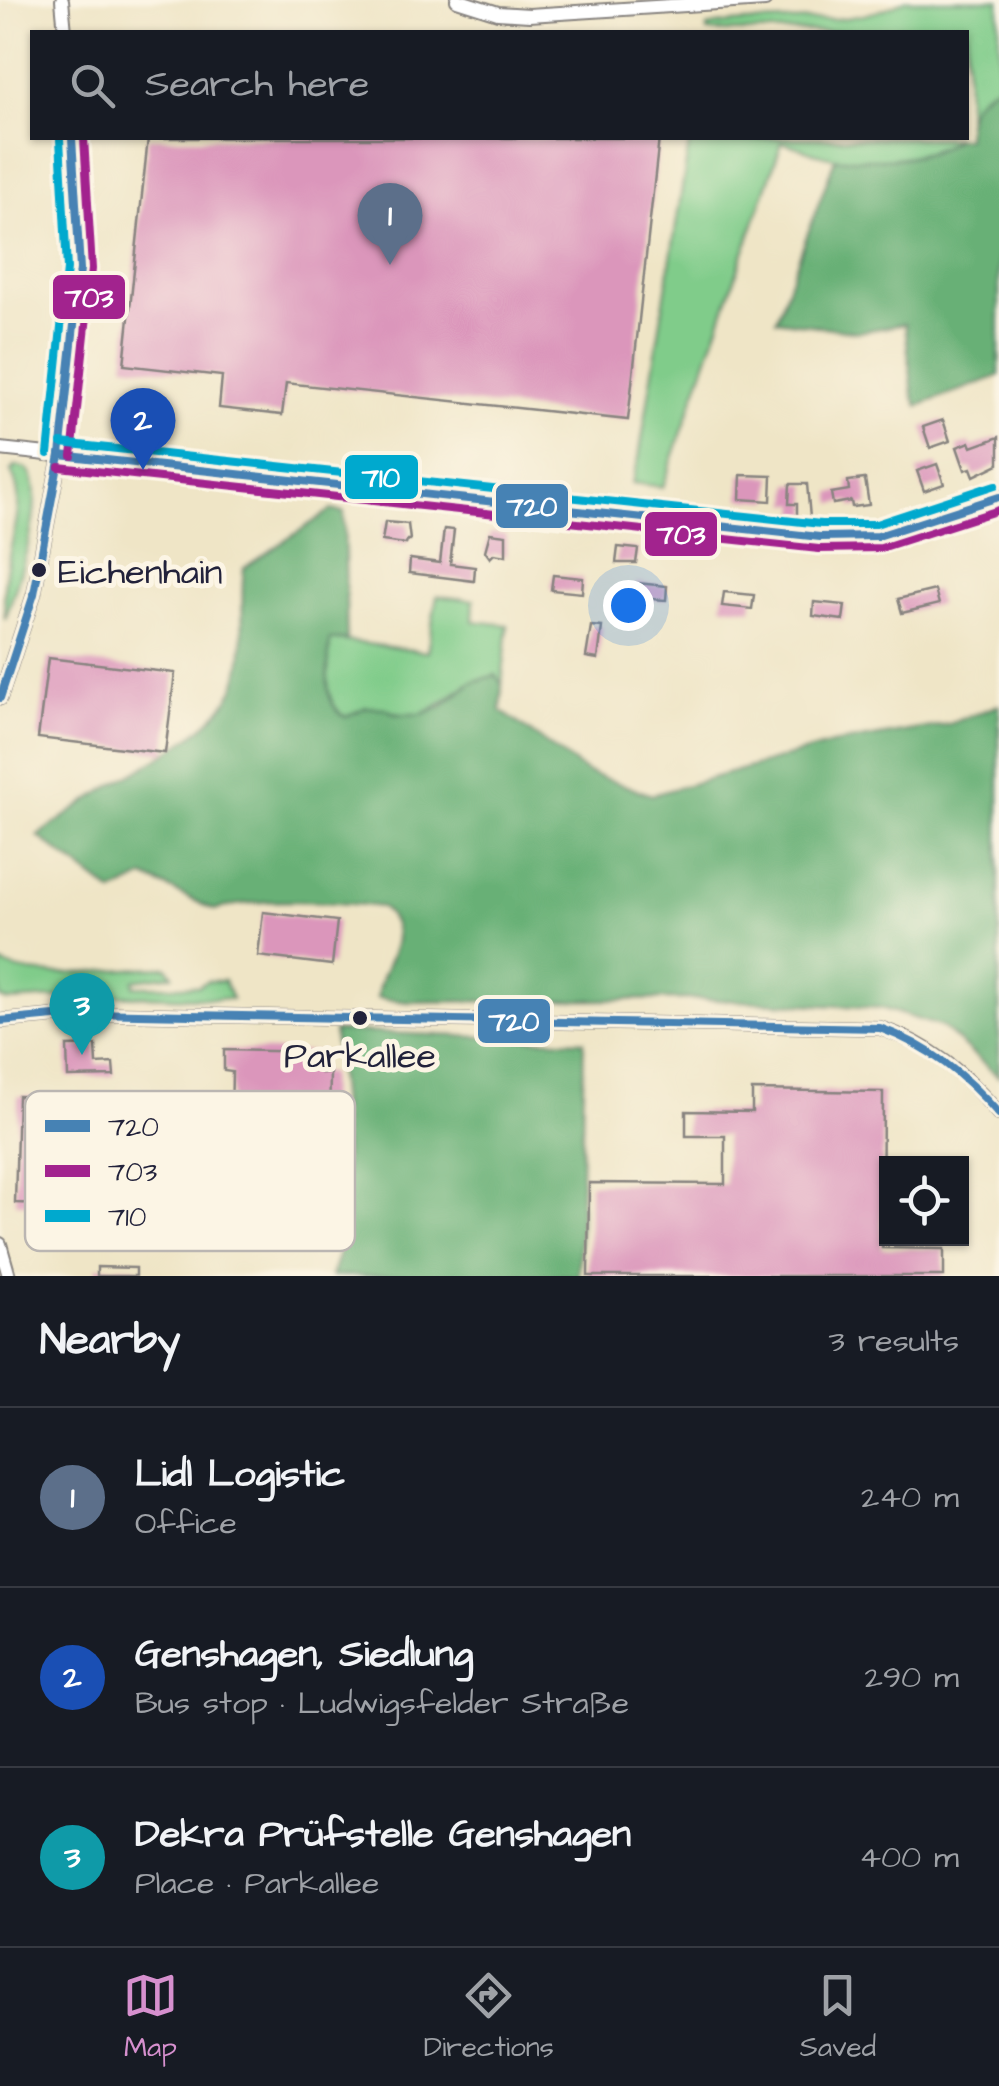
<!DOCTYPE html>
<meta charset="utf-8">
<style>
:root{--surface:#171b24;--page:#242831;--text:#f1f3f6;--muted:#9ea1a6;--line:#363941;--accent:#d690ce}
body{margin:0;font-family:"Architects Daughter",sans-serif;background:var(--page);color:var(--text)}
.controls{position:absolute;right:30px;bottom:30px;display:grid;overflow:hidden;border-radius:0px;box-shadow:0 2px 8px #0004}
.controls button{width:90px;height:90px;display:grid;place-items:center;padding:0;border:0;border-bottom:2px solid var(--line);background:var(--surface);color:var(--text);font:50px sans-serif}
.you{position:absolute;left:628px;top:605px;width:35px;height:35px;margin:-25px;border:8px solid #fff;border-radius:50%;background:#1a73e8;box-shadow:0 0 0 15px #1a73e833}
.badge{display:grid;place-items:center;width:65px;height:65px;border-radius:50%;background:var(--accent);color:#fff;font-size:32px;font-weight:700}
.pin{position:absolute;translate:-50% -82px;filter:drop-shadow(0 2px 5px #0008)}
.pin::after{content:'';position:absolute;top:52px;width:35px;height:30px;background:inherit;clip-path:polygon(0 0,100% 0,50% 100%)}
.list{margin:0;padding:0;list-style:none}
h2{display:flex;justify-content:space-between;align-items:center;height:130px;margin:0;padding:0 40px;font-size:42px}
h2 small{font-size:32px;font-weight:400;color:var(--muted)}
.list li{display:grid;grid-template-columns:65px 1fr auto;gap:30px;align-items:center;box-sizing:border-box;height:180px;padding:0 40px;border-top:2px solid var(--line)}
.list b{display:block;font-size:38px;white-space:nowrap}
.list p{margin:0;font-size:32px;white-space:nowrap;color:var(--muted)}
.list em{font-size:32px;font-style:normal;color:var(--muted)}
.icon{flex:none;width:55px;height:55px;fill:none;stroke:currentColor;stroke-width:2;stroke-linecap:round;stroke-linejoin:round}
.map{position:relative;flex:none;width:999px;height:1276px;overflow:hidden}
.search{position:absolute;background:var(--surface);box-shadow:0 2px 8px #0004;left:30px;right:30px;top:30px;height:110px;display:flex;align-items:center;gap:25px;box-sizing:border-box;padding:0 35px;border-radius:0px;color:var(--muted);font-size:38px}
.sheet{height:670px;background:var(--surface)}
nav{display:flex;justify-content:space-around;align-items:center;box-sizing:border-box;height:140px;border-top:2px solid var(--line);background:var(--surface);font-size:28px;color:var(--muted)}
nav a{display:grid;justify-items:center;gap:5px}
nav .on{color:var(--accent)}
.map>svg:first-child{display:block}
</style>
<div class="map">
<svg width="999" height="1276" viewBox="0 0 999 1276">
<rect width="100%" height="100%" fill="#fcf5e5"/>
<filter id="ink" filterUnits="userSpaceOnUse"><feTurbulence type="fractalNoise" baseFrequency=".01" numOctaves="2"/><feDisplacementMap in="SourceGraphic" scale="20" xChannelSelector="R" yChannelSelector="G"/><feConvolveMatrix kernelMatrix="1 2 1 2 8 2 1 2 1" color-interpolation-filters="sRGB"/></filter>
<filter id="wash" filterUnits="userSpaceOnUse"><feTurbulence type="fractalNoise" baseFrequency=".0048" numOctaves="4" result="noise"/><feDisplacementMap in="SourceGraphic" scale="40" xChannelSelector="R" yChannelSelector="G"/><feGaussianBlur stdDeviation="2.25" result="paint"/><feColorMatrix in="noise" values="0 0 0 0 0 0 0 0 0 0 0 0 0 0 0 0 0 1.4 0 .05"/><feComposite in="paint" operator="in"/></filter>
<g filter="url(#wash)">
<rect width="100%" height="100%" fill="#efe5c6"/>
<!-- green -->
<g fill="#80cc8a" stroke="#517762" stroke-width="2.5">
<path d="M905,0H999V84L983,93L967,114L966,32H707V27C773,13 844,33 905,0Z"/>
<path d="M690,138H955C933,159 864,163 834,158C817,155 798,147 782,142L663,487L632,483L639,458Z"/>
<path d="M16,466L27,469C51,495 15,588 5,620C5,604 3,588 6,572C10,540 28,502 11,472Z"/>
<path d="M437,596L474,600L473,621L508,625L502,684L495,676C488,678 479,679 472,682C442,698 424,730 385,708L346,717C320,702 329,665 330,639L427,652Z"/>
<path d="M0,963C42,985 120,966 167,967L173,975L134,980V986H199L207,981H224L232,999L105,995L8,1001L0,998Z"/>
</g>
<!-- forest -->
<g fill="#68b076" stroke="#456958" stroke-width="2.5">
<path d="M999,84V376L918,406L913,396L905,324L858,332L776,320L835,159C872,158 927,165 955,138H966C966,107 972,99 999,84Z"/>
<path d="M331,510L344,512L347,640H330C329,666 320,702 345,717L366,707L385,708L395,714H422L441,707L472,682L496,675L502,684L501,711L586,772L652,795L832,744L949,724L999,705V1077L942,1027L881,1008L696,999L407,1002L377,998C380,961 415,941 382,907C337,902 257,896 214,910L145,877L113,893L38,836C59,821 79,806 101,792C140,767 220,731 236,683C248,646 239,606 244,568Z"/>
<path d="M334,1031L584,1041L579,1276H331C358,1217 339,1097 334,1031Z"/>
</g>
<g id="blocks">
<!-- building -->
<g fill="#db96bb">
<polygon points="148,138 659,138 628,420 286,383 282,415 219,408 222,376 124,365"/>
<polygon points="943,420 950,441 930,448 923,427"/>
<polygon points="999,437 999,464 974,476 971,468 965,470 957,447 970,442 972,447"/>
<polygon points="937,464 944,484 924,491 917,471"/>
<polygon points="741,475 772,476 771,501 740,499"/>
<polygon points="865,479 869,505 852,507 851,501 833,504 831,493 849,490 848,481"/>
<polygon points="790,484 807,484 810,518 797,517 797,504 789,504"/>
<polygon points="385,522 408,524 410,540 407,540 406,544 382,541"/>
<polygon points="444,529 454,530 450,564 475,567 474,581 409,573 410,559 440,563"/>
<polygon points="490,533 506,535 506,556 494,554 490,558 485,551"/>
<polygon points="618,547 638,549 636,563 616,563"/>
<polygon points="553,575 583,578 582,593 551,590"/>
<polygon points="637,583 667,586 666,600 635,598"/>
<polygon points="935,590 939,604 902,613 898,599"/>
<polygon points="724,592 754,595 752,609 722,606"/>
<polygon points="814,602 845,605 843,620 813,616"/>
<polygon points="591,626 602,627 598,659 586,657"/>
<polygon points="48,658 175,673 165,753 38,738"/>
<polygon points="263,912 337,921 332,965 258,956"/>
<polygon points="96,1045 97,1064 113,1063 114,1076 68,1077 67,1046"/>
<polygon points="224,1050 322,1052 321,1073 330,1073 327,1236 161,1233 162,1163 230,1164 232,1072 224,1071"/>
<polygon points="752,1090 883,1092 882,1248 944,1249 944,1276 588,1276 589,1183 725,1184 725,1136 686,1136 686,1111 752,1112"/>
<polygon points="18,1096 146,1099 143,1206 122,1206 121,1225 78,1224 79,1205 15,1203"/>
<polygon points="97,1267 136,1268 136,1276 97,1276"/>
</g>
</g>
</g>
<g filter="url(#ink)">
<use href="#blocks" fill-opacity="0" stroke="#888480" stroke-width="2.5"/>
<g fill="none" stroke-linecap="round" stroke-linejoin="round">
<defs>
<g id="minor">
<polyline points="62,0 65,32"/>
<polyline points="457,0 498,13 529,15 765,0"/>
<polyline points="0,449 820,537 878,536 999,497"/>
<polyline points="0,698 34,594 60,455 80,269 72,138"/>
<path d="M0,1021L87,1013L880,1028C931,1045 965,1074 999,1114"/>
<polyline points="0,1244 9,1276"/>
</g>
</defs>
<!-- minor casing -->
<use href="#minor" stroke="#888480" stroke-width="16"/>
<!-- minor -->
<use href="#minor" stroke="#fff" stroke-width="12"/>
<defs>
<g id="bus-1">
<polyline points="60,455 820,537 878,536 999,497"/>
<polyline points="0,698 34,594 60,455 80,269 72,138"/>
<path d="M0,1021L87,1013L880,1028C929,1046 965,1075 999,1114"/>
</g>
<g id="bus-2">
<polyline points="72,456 92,269 84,138"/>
<polyline points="59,467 819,549 881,548 999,510"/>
</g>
<g id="bus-3">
<polyline points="61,443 821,524 876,524 995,485"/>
<polyline points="48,454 67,269 60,139"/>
</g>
</defs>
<!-- bus-1 casing -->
<use href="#bus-1" stroke="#fcf5e5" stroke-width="15"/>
<!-- bus-2 casing -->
<use href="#bus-2" stroke="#fcf5e5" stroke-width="15"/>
<!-- bus-3 casing -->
<use href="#bus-3" stroke="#fcf5e5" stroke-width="15"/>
<!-- bus-1 -->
<use href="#bus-1" stroke="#4682b4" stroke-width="8"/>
<!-- bus-2 -->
<use href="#bus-2" stroke="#a2238e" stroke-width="8"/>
<!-- bus-3 -->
<use href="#bus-3" stroke="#00a9ce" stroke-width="8"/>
</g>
</g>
<!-- markers -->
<g fill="#22223b" stroke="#fcf5e5" stroke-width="4">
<circle cx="39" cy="570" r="9"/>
<circle cx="360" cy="1018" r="9"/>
</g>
<g text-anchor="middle" stroke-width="10" stroke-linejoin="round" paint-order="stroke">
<!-- bus labels -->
<g font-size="36" fill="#22223b" stroke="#fcf5e5" text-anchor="start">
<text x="58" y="583">Eichenhain</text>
<text x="360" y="1067" text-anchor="middle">Parkallee</text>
</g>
</g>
<!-- legend -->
<rect x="25" y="1091" width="330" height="160" rx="15" fill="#fcf5e5" stroke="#bbb6b2" stroke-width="2.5"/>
<rect x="45" y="1120" width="45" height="12" fill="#4682b4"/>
<rect x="45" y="1165" width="45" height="12" fill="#a2238e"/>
<rect x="45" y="1210" width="45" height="12" fill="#00a9ce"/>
<g font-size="28" fill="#22223b">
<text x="108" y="1136">720</text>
<text x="108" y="1181">703</text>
<text x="108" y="1226">710</text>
</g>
<g stroke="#fcf5e5" stroke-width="4">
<rect x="51" y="273" width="76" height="48" rx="10" fill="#a2238e"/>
<rect x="343" y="453" width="77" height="48" rx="10" fill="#00a9ce"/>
<rect x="494" y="482" width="76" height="48" rx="10" fill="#4682b4"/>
<rect x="643" y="510" width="76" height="48" rx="10" fill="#a2238e"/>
<rect x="476" y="997" width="76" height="48" rx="10" fill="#4682b4"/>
</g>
<g font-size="28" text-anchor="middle" font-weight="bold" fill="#fff">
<text x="89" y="307">703</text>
<text x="381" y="487">710</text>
<text x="532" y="516">720</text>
<text x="681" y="544">703</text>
<text x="514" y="1031">720</text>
</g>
</svg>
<div class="controls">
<button><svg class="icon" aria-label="locate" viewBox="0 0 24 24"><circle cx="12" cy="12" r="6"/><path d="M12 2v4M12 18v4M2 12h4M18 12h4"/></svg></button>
</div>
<div class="you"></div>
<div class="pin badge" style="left:390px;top:265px;background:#5c6f8a">1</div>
<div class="pin badge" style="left:143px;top:470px;background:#1a4fb4">2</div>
<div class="pin badge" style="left:82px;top:1055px;background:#0f9aa8">3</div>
<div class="search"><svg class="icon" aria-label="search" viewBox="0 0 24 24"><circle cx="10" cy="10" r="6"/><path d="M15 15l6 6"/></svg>Search here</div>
</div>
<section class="sheet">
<h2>Nearby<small>3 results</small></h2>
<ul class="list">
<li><span class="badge" style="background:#5c6f8a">1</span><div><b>Lidl Logistic</b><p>Office</p></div><em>240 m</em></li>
<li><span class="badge" style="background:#1a4fb4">2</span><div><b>Genshagen, Siedlung</b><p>Bus stop · Ludwigsfelder Straße</p></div><em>290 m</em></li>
<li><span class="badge" style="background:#0f9aa8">3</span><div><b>Dekra Prüfstelle Genshagen</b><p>Place · Parkallee</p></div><em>400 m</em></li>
</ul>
</section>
<nav>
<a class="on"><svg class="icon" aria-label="map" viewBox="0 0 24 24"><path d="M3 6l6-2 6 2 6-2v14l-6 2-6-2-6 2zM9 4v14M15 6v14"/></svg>Map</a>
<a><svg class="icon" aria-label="directions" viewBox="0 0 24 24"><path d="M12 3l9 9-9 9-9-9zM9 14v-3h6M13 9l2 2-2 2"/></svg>Directions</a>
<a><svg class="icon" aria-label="saved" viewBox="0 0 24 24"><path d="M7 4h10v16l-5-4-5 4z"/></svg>Saved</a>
</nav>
